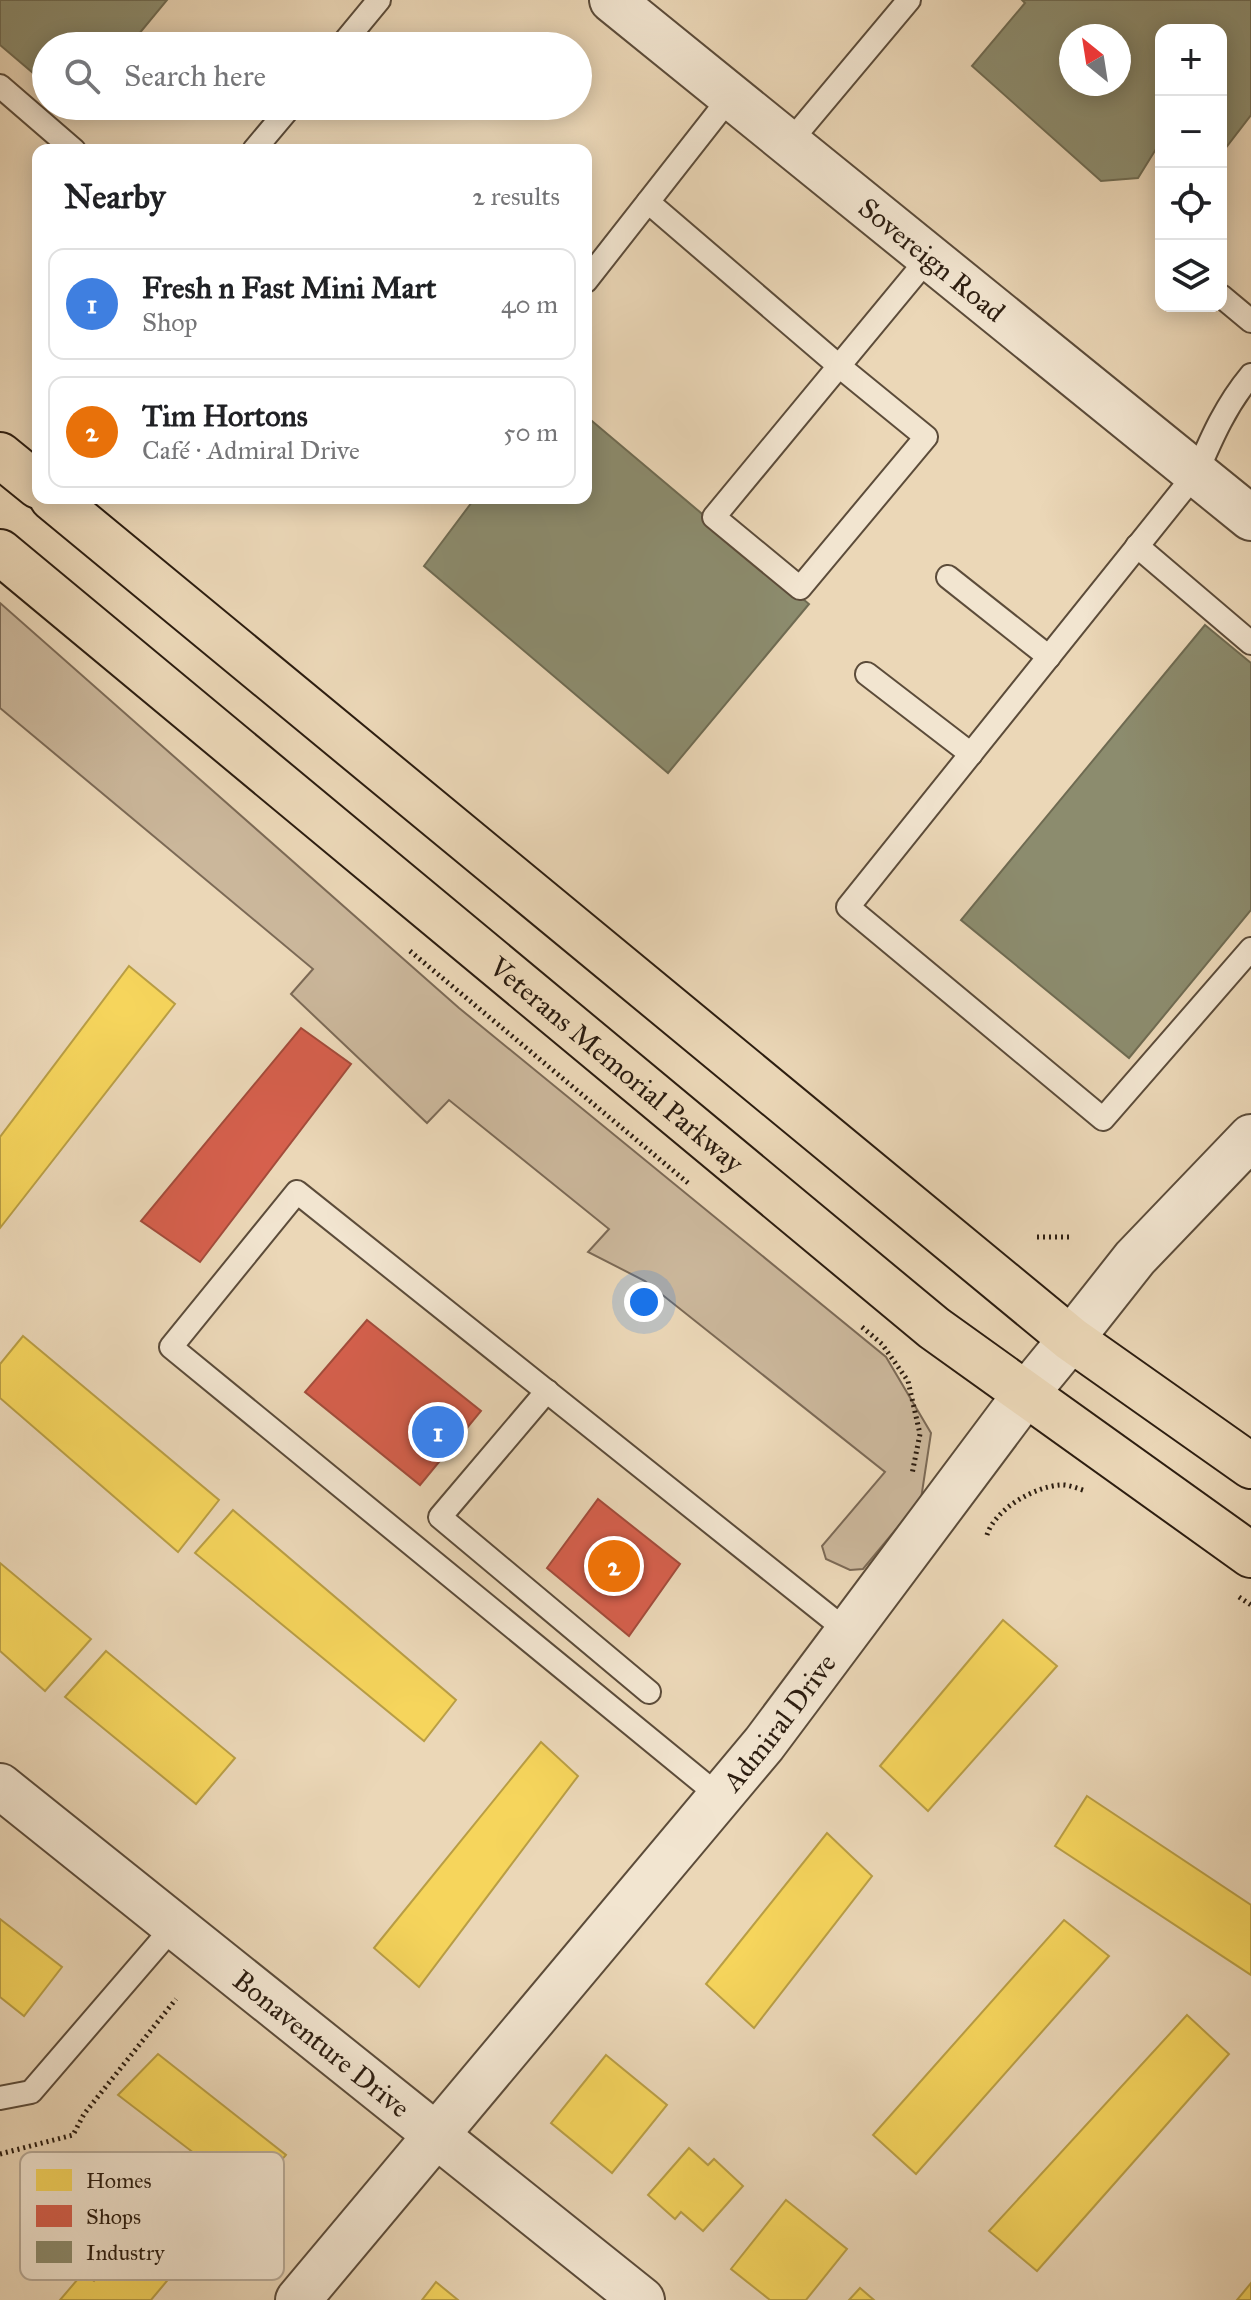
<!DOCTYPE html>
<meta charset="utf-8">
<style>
:root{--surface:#fff;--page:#f6f6f6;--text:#202124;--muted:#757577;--line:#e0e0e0;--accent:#8f2418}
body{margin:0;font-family:"IM FELL Great Primer",serif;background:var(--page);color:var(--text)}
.controls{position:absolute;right:24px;top:24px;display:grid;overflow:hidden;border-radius:16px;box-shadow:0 4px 20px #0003}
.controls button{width:72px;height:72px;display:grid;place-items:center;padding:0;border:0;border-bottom:2px solid var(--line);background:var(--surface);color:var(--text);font:40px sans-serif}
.compass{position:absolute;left:1059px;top:24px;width:72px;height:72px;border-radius:50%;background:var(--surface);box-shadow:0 4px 20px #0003;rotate:330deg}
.you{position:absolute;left:644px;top:1302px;width:28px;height:28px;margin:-20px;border:6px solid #fff;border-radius:50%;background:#1a73e8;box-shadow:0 0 0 12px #1a73e833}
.badge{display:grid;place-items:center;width:52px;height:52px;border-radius:50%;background:var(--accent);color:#fff;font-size:26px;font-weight:700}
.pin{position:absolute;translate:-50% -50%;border:4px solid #fff;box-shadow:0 2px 8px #0006}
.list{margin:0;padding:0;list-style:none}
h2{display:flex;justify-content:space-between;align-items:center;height:104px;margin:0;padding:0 32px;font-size:34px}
h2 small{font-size:26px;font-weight:400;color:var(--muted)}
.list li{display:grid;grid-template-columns:52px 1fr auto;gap:24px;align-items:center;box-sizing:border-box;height:112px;margin:0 16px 16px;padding:0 16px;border:2px solid var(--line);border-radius:16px}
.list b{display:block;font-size:30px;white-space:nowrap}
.list p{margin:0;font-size:26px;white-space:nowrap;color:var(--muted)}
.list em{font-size:26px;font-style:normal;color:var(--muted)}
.icon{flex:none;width:44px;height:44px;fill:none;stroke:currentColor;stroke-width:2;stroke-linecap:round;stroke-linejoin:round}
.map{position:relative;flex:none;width:1251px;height:2300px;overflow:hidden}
.search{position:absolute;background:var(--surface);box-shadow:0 4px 20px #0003;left:32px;top:32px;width:560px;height:88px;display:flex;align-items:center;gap:20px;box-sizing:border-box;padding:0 28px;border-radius:44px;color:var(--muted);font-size:30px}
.panel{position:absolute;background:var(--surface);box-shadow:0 4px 20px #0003;left:32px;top:144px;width:560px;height:360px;border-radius:16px}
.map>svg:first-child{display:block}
</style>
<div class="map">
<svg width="1251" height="2300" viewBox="0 0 1251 2300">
<rect width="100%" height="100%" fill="#ebd7b7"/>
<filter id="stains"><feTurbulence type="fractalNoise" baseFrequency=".0025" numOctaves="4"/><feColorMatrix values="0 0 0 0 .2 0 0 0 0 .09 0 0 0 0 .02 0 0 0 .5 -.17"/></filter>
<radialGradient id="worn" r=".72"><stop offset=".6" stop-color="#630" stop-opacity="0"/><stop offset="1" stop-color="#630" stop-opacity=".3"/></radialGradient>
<!-- green -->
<polygon fill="#cbb79b" stroke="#7c6a56" stroke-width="2" points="0,603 459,1008 886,1357 931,1433 921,1499 863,1569 850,1570 826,1559 822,1546 885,1472 645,1281 588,1252 609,1229 449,1100 427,1123 291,994 313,969 0,708"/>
<!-- homes -->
<g fill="#f6d55c" stroke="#b99e45" stroke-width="2">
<polygon points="129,966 175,1004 0,1228 0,1137"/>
<polygon points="23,1336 219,1500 178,1552 0,1398 0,1364"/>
<polygon points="233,1510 456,1700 424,1741 195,1553"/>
<polygon points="0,1563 91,1639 45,1691 0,1651"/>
<polygon points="1003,1620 1057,1666 928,1811 880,1766"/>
<polygon points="106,1651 235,1758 196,1804 65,1697"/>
<polygon points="541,1742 578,1776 419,1987 374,1948"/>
<polygon points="1087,1796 1251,1905 1251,1975 1055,1846"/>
<polygon points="827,1833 872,1876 754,2028 706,1984"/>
<polygon points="0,1919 62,1967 24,2016 0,1997"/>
<polygon points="1064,1920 1109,1956 916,2174 873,2135"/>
<polygon points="1187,2015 1229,2054 1037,2271 989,2231"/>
<polygon points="158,2054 286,2155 250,2196 118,2095"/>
<polygon points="606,2055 667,2105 612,2173 551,2123"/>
<polygon points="689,2148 708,2165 714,2159 743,2186 703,2231 681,2212 675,2219 648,2195"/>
<polygon points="786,2200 847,2249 806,2300 770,2300 731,2269"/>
<polygon points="153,2212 197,2245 151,2300 60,2300 83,2273 94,2281"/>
<polygon points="436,2282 458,2300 422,2300"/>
<polygon points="1251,2283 1251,2300 1237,2300"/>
<polygon points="860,2288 874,2300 849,2300"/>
</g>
<!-- shops -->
<g fill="#d6604d" stroke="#a34c3b" stroke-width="2">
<polygon points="301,1028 351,1064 200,1262 141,1221"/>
<polygon points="367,1320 481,1411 420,1485 305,1392"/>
<polygon points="598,1499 680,1564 629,1636 547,1568"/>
</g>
<!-- industry -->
<g fill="#8c8c6e" stroke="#6f6b52" stroke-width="2" fill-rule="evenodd">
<polygon points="0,0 167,0 129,46 46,46 46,84 0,45"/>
<path d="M1022,0H1251V115L1221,154V30H1161V141L1138,178L1101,181L972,66L1025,3ZM1071,36H1119V84H1071Z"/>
<polygon points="586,416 809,604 668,773 424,566 475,498 586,498"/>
<polygon points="1205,625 1251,663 1251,910 1129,1058 961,920"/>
</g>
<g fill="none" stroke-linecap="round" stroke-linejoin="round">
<defs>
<g id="service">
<polyline points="341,46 379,0"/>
<polyline points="0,86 74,150"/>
<polyline points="789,143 909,0"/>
<polyline points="254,150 291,106"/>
<polyline points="648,202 839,366 930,256"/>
<polyline points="586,281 731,96"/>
<polyline points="1221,296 1251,321"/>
<polygon points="839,366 926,437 800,588 714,517"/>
<path d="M1251,375C1226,405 1212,437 1197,472L848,907L1103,1119L1251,949"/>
<polyline points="1137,546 1251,643"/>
<polyline points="948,577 1049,657"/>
<polyline points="867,674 971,754"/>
<polyline points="547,1391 440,1517 649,1692"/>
<polyline points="719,1796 171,1347 297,1192 847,1631"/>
<polyline points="0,2098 31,2092 174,1926"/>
</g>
<g id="minor">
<path id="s1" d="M612,0L1251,518"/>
<polyline points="1071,1339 1135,1258 1251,1137"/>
</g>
<g id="tertiary">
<path id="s2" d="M0,1786L642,2300"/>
<path id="s3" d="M298,2300L764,1744L1025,1395L1071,1339"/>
</g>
<g id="trunk">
<polyline points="0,455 38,486"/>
<polyline points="52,498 1071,1339 1251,1466"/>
<path id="s4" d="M0,552L934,1328L1251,1555"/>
</g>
</defs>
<!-- service casing -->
<use href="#service" stroke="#5c4c3a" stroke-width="26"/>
<!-- minor casing -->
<use href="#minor" stroke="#5c4c3a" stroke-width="48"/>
<!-- tertiary casing -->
<use href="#tertiary" stroke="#5c4c3a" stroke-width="48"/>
<!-- trunk casing -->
<use href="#trunk" stroke="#2c1d10" stroke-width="48"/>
<!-- path -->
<g stroke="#2c1d10" stroke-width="5" stroke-dasharray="2 4" stroke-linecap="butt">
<polyline points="410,951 688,1183"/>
<polyline points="1037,1237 1069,1237"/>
<polyline points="862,1327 882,1344 908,1381 920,1434 912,1474"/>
<path d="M987,1535C995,1509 1034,1487 1060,1485C1068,1484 1079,1489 1086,1491"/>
<polyline points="1239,1597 1251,1605"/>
<polyline points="0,2154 73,2135 84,2114 176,1999"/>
</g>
<!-- service -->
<use href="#service" stroke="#f2e5d0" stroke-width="22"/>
<!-- minor -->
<use href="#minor" stroke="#f2e5d0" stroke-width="44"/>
<!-- tertiary -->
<use href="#tertiary" stroke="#f2e5d0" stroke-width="44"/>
<!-- trunk -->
<use href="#trunk" stroke="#ebd7b7" stroke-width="44"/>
</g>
<g text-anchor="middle" stroke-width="8" stroke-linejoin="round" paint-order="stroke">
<!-- street labels -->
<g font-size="28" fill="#2c1d10" stroke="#f2e5d0">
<text dy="10" stroke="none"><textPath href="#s1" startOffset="412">Sovereign Road</textPath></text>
<text dy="10" stroke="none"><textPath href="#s4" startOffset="802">Veterans Memorial Parkway</textPath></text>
<text dy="10" stroke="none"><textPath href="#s3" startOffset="752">Admiral Drive</textPath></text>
<text dy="10" stroke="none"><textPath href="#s2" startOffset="412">Bonaventure Drive</textPath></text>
</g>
</g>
<!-- legend -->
<rect x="20" y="2152" width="264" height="128" rx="12" fill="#f2e5d0" stroke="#b7a996" stroke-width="2"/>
<rect x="36" y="2169" width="36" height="22" fill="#f6d55c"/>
<rect x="36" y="2205" width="36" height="22" fill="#d6604d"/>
<rect x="36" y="2241" width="36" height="22" fill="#8c8c6e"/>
<g font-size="22" fill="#2c1d10">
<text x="86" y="2188">Homes</text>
<text x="86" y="2224">Shops</text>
<text x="86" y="2260">Industry</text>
</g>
<rect width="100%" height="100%" filter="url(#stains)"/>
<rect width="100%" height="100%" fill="url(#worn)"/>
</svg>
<div class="controls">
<button>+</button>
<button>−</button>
<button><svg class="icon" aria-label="locate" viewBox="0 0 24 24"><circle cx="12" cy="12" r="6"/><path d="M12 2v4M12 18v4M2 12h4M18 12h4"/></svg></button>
<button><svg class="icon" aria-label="layers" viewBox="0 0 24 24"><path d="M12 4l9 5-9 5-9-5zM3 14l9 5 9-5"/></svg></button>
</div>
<svg class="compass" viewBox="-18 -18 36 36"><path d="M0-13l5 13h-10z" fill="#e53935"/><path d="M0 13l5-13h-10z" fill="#757577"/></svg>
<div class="you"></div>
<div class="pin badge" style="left:438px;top:1432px;background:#3f7fe0">1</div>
<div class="pin badge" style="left:614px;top:1566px;background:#e8710a">2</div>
<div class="search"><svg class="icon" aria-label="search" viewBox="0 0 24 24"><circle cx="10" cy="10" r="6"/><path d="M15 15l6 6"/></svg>Search here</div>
<section class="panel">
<h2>Nearby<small>2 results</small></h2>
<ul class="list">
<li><span class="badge" style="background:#3f7fe0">1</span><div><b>Fresh n Fast Mini Mart</b><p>Shop</p></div><em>40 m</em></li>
<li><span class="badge" style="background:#e8710a">2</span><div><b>Tim Hortons</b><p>Café · Admiral Drive</p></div><em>50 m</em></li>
</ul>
</section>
</div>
